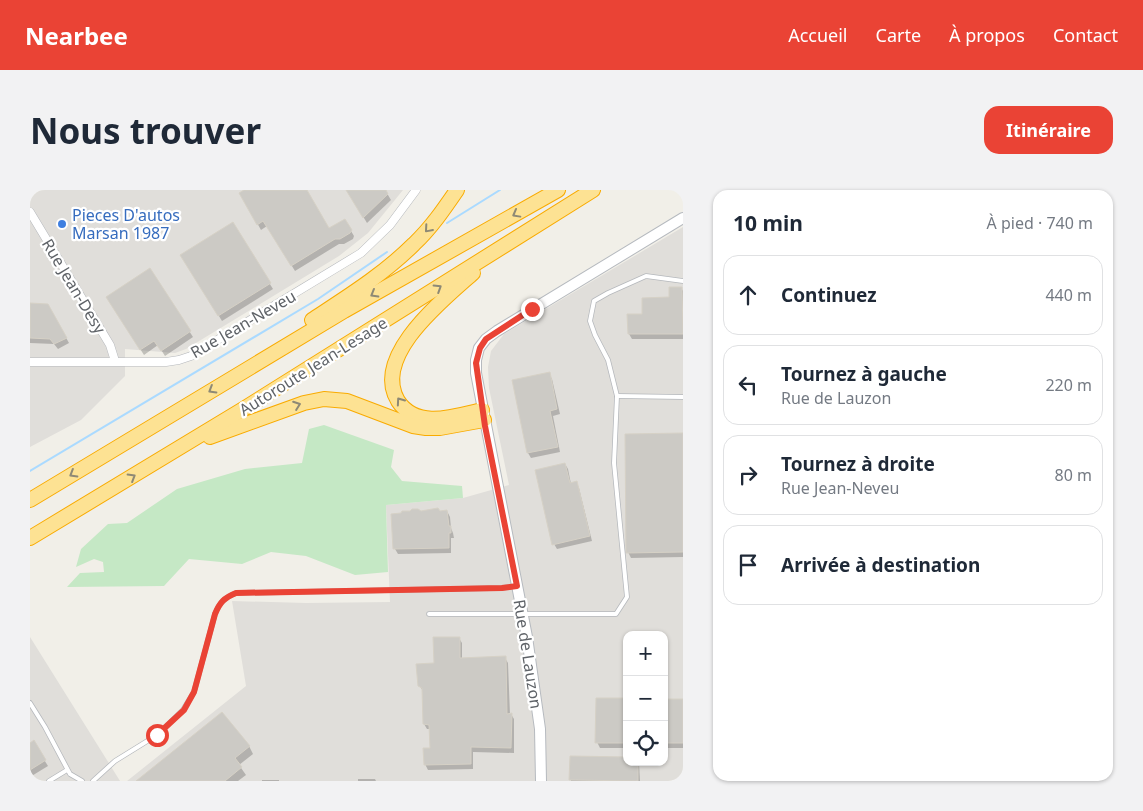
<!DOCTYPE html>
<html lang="fr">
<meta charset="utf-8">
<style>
:root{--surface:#fff;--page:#f2f2f3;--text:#1f2937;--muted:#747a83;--line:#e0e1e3;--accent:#ea4335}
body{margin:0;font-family:"Noto Sans",sans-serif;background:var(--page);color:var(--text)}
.controls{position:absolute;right:15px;bottom:15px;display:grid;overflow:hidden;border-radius:10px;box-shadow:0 1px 4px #0004}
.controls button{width:45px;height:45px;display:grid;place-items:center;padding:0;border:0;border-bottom:1px solid var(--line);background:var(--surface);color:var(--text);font:25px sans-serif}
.stop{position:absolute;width:15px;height:15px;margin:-11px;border:4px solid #ea4335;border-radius:50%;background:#fff}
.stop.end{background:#ea4335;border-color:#fff;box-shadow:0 1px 5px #0008}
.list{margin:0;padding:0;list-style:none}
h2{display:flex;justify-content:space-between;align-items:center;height:65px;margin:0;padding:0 20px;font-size:21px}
h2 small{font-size:16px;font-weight:400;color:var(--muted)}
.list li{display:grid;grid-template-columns:32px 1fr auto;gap:15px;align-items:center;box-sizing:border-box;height:80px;margin:0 10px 10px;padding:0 10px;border:1px solid var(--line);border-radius:15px}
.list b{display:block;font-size:19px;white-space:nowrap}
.list p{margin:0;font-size:16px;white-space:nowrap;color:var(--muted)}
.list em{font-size:16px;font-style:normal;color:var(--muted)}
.icon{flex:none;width:28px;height:28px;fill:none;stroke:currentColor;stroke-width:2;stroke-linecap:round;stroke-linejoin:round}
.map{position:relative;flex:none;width:653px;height:591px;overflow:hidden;border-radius:15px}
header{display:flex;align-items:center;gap:30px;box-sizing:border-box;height:70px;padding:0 25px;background:var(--accent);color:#fff}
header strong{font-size:24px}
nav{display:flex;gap:28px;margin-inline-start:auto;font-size:18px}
.intro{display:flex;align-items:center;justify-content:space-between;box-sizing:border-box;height:120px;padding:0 30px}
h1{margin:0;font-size:35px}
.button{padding:12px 22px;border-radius:15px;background:var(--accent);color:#fff;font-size:18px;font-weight:700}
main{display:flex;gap:30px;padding:0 30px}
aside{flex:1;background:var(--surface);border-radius:15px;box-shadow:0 1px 4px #0004}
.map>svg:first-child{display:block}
</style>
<header>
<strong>Nearbee</strong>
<nav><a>Accueil</a><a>Carte</a><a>À propos</a><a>Contact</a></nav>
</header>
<div class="intro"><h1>Nous trouver</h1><a class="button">Itinéraire</a></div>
<main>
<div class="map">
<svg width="653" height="591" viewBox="0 0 653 591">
<rect width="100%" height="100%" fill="#f1efe8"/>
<!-- industrial -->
<g fill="#e0deda" fill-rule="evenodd">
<polygon points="0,0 373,0 338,43 309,66 156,159 145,163 95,159 95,186 51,230 0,257"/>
<path d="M653,37V591H97L216,496L202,411L276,413L360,412L356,315L433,308L479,295L459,198L458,177L461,161L474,144ZM597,445H634V572H597Z"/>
<polygon points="0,447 90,591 0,591"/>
</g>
<!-- green -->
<polygon fill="#c5e8c5" points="294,235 364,260 361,277 372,291 432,296 433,308 356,315 358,382 325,385 276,366 241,362 212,374 159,369 134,396 37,397 50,383 74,382 73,372 64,369 46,377 51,359 78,334 97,333 147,299 215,279 272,273 279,239"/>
<!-- shadow -->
<g fill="#0003">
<polygon points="216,0 275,0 298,40 315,31 324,46 323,49 314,54 309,54 265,81 237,36 231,40 211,4"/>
<polygon points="317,0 355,0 361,10 337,33"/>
<polygon points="203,34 243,99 192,131 152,66"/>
<polygon points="120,80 163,147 135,166 128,155 114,165 80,112"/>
<polygon points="651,98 653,101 653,149 602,149 599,144 613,125 640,109"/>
<polygon points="0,115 18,115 39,153 28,159 24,154 0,153"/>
<polygon points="519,184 522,189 530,224 523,226 530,262 501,268 498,263 483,191"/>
<polygon points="653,245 653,367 601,368 598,362"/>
<polygon points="535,274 538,279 541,294 546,292 549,298 562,351 527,359 524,354"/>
<polygon points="417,321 420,327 421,338 423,343 424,348 421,348 421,363 368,364 365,359 391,322"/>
<polygon points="429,448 432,453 432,469 475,468 478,473 480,525 481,524 484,529 484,563 443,562 443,579 398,580 395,574 401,559 401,539 397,539 394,534 393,501 389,495"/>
<polygon points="597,510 597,558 570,558 567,552"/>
<rect x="634" y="510" width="19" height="48"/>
<polygon points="3,552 18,576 0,587 0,554"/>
<polygon points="219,556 223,564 209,575 216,585 208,591 108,591"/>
<polygon points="541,568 609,572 610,591 541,591"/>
<polygon points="328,589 345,589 346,591 328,591"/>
<rect x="232" y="590" width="17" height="1"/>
</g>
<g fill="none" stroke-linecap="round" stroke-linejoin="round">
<!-- stream -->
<g stroke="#aadaff" stroke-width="2">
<polyline points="417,33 470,0"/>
<polyline points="0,281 288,109 357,62"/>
</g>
</g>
<!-- building -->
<g fill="#cccac5" stroke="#d6d1c6">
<polygon points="214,0 277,0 299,38 315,29 322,40 320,43 310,49 305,49 261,76 233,31 227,35 209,3"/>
<polygon points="316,0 356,0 358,4 333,28"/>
<polygon points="203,32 241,93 188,126 150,65"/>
<polygon points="120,78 161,141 131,161 124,151 110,160 76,107"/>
<polygon points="639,97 652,97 653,144 598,144 597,124 612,124 612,108 639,107"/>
<polygon points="0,113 18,114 37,148 24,154 20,149 0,148"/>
<polygon points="520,182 527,219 520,221 528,257 497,263 482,190"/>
<polygon points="653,243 653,362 596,363 595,244"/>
<polygon points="535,273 540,293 547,291 560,346 522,355 505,280"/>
<polygon points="408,318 410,321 417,320 419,336 421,336 421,343 419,343 419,358 363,359 361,324 371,323 372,321 380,321 382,319 388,319 391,321"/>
<polygon points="403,447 430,447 430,468 476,466 477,524 482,523 481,558 441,557 441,574 394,575 393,558 400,558 399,535 393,534 392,498 388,496 386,474 404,473"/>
<polygon points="566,508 597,508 597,553 565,553"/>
<rect x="634" y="509" width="19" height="44"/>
<polygon points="192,522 220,556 205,568 212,577 195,591 106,591"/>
<polygon points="4,550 16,570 0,580 0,553"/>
<polygon points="540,566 597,567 597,572 608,572 608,591 539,590"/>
</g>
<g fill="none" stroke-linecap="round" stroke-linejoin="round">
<defs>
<g id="lane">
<polyline points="587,206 653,207"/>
<polyline points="399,424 586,424 597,407 584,273 587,206 578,170 565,145 560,131 564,111 578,103 616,86 653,91"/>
<polyline points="0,513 15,537 40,584 52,591"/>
<polyline points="19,591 37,580"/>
<path d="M63,591L85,571L127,545L153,520L164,502L185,424C190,412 194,408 206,403L472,398L485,396"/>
</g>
<g id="street">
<polyline points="0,22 80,155 85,171"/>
<polyline points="0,172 136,172 149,170 161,166 331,63 360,35 386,0"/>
</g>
<polyline id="secondary" points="511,591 510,539 497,447 446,183 446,170 449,158 456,149 467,141 653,28"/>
<g id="highway">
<path d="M443,83C414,109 341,166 368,211C387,240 425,226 452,220"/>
<path d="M282,130C317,107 354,84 384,54C401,38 414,19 427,0"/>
<polyline points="180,247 274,213 294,209 317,211 383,236 396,238 410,238 454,230"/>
<polyline points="0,310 314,121 528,0"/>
<polyline points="0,348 215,218 563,0"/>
</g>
</defs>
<!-- lane casing -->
<use href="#lane" stroke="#b5b8bc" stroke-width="5.5"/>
<!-- street casing -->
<use href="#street" stroke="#b5b8bc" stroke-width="9"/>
<!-- secondary casing -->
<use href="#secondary" stroke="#b6babf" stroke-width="12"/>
<!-- highway casing -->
<use href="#highway" stroke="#f9ab00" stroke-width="16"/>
<!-- lane -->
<use href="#lane" stroke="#fff" stroke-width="4"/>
<!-- street -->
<use href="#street" stroke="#fff" stroke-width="8"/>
<!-- secondary -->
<use href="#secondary" stroke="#fff" stroke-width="10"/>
<!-- highway -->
<use href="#highway" stroke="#fde293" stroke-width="14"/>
</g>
<!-- one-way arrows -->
<defs><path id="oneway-chevron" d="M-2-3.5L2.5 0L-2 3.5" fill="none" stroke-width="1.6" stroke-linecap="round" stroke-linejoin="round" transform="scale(1.25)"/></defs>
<g stroke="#8e8975">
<use href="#oneway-chevron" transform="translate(486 24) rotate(151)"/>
<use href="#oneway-chevron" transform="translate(398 39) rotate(131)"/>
<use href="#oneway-chevron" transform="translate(408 98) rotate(-32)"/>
<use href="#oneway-chevron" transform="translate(344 104) rotate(150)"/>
<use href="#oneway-chevron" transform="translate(182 200) rotate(149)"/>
<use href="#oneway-chevron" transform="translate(370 211) rotate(-125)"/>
<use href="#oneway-chevron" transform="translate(267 215) rotate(-20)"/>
<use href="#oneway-chevron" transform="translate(43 284) rotate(149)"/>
<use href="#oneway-chevron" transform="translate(102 287) rotate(-31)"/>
</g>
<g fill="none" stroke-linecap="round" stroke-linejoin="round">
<!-- route -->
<path stroke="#ea4335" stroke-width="6" d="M127,545L154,520L164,502L185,424C190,412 194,408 206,403L472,398L487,396L455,236L446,173L450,158L456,149L502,119"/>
</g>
<!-- markers -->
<circle fill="#3f7fe0" stroke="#fff" stroke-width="2" cx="32" cy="34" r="5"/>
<g text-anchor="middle" stroke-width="4.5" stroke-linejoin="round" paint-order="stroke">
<!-- shop labels -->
<g font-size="16" fill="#366cbe" stroke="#fff" text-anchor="start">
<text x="42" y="31">Pieces D'autos<tspan x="42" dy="18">Marsan 1987</tspan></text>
</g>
<!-- street labels -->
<g font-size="16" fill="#5f6368" stroke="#fff">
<text transform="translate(44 96) rotate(59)" y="6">Rue Jean-Desy</text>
<text transform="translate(213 134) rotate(-30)" y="6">Rue Jean-Neveu</text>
<text transform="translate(283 176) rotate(-32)" y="6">Autoroute Jean-Lesage</text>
<text transform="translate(498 464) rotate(81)" y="6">Rue de Lauzon</text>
</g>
</g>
</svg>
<div class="controls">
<button>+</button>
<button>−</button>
<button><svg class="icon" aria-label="locate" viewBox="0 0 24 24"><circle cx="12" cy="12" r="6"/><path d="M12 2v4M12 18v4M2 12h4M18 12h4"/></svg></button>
</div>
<div class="stop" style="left:127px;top:545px"></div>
<div class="stop end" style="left:502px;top:119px"></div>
</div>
<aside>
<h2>10 min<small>À pied · 740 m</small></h2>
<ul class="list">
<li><svg class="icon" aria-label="ahead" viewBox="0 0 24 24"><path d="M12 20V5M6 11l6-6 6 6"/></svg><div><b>Continuez</b></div><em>440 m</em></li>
<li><svg class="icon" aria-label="left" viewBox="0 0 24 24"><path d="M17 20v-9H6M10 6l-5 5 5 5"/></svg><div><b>Tournez à gauche</b><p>Rue de Lauzon</p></div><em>220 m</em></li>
<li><svg class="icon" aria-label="right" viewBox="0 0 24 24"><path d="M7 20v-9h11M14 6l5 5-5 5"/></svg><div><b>Tournez à droite</b><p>Rue Jean-Neveu</p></div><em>80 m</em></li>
<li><svg class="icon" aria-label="arrive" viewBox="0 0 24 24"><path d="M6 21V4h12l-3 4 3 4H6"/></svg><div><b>Arrivée à destination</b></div></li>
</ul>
</aside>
</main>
